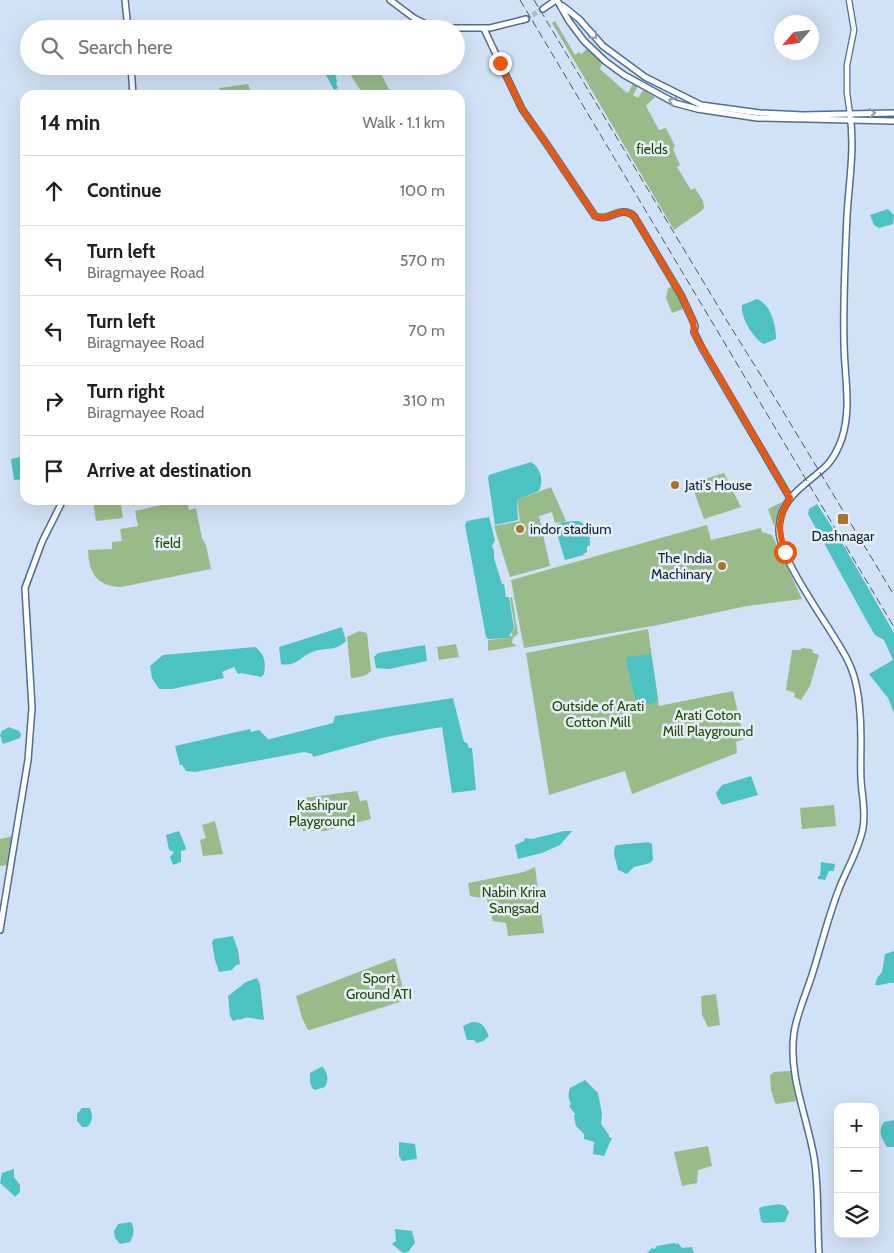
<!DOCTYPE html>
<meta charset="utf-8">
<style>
:root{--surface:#fff;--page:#f6f6f6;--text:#202124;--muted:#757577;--line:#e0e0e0}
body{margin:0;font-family:Cabin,sans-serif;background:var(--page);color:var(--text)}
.controls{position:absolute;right:15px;bottom:15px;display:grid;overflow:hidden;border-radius:10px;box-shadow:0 5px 20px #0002}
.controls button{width:45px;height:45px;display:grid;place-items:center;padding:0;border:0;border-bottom:1px solid var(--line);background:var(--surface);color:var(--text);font:25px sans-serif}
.compass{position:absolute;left:774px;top:15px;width:45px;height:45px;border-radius:50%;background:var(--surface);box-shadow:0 5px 20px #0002;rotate:242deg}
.stop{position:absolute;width:15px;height:15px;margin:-11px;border:4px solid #ea580c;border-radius:50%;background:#fff}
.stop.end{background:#ea580c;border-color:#fff;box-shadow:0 1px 5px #0008}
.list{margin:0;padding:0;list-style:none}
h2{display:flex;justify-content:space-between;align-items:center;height:65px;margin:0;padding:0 20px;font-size:21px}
h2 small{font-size:16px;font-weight:400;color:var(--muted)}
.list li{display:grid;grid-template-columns:32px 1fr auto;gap:15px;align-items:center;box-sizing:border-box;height:70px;padding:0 20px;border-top:1px solid var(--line)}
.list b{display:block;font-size:19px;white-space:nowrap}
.list p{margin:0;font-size:16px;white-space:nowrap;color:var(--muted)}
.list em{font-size:16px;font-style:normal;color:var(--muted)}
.icon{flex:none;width:28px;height:28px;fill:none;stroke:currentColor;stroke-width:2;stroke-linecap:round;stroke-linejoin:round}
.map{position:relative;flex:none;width:894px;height:1253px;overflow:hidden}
.search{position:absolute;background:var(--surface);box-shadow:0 5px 20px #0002;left:20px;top:20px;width:445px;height:55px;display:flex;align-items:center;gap:12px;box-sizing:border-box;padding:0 18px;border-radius:28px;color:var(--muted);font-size:19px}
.panel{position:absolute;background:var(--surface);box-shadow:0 5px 20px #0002;left:20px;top:90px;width:445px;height:415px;border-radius:15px}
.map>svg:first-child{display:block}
</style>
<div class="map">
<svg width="894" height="1253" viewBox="0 0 894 1253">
<rect width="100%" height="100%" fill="#d2e2f6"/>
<!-- green -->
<g fill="#99bb89">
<polygon points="555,21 575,55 579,52 581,54 587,49 589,50 602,63 600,69 626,92 628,93 633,84 638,86 633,95 638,98 643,90 655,97 646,106 659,130 666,128 675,146 673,149 680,165 677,167 691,190 695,188 703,201 704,208 701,211 674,230 552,23"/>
<polygon points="366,66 377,66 392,95 364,95 351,76"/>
<polygon points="248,84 252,95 219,95 221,94 219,88"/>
<polygon points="675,286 686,308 672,313 666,298 668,288"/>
<polygon points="724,473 741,507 704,519 691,483"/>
<polygon points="551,487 566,521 555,523 552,512 539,516 550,566 510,577 494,526 520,521 517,500"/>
<polygon points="93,500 120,500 123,518 96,521"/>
<path d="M172,500H187L189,510L196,508L202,538L206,545L211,569L121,587C97,586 89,574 88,550L112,549V542L122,541L120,529L138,526L135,511L161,505V502Z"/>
<polygon points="782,502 774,526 768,509"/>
<polygon points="707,525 711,540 761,528 762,532 772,535 802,599 747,606 653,626 524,648 511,580"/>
<polygon points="512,597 518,634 513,638 512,643 517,646 488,651 488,640 508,638 509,636 513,636 511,633 515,628 510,598"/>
<polygon points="648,629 659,706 733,691 744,739 736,742 737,753 632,794 625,771 549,795 526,653"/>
<path d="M359,631L367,633L371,671C367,676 356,678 351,678L347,637Z"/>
<polygon points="456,644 459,657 439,660 437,647"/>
<polygon points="802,648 812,649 813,653 819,655 810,686 801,700 794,697 795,693 786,690 792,650 800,650"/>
<polygon points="357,791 360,801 367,800 371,819 324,831 303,831 296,799"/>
<polygon points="834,805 836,826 802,829 800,808"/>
<polygon points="215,821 223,854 203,856 200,840 206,838 202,825"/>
<polygon points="13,836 7,865 0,866 0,839"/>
<polygon points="535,867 544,933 508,936 506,923 493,921 487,899 470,896 468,883 524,872"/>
<polygon points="395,958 406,1000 310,1030 308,1030 302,1018 296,996"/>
<polygon points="716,994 720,1025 708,1027 702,1015 701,996"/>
<polygon points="791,1071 796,1101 777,1104 775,1103 771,1090 770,1075 774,1072"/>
<polygon points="708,1146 712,1166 698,1170 697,1183 682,1186 674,1152"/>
</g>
<!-- water -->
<g fill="#4dc2c2">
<polygon points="320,66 343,66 344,70 335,73 337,82 336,83 338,88 334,90 326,75 325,76"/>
<polygon points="888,209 894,215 893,224 879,228 874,225 870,215"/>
<path d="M757,299C771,304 776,326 776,339L764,344C753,339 740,316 742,305Z"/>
<polygon points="25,456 25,479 14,480 11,459"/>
<path d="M531,462C541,468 544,480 539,491L517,500L518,520L495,525L488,478L489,475Z"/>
<polygon points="817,504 841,541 894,633 894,713 888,698 869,674 893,660 884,640 875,635 869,625 808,514 809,509"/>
<polygon points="489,517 495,540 492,546 494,551 494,558 502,584 504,584 506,597 509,597 514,628 508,638 488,639 486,637 465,525 467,521"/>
<path d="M579,521C589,526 590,534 590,545L587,547V552L583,554L584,555L565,560L557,534L556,525L562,522Z"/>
<path d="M342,627L346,641C335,652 325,647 312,652C300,657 296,667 281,664L279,647Z"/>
<polygon points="425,645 427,661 389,669 376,668 374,657 378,653"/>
<path d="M255,647C265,654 266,663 264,674L261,677L241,673L238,674L234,667L222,672L224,678L172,689H159L152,678L150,666L163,655Z"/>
<polygon points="651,654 658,700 652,704 637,706 627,666 626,657"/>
<polygon points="453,698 464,742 467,743 469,748 472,748 476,790 452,793 442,727 386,737 313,757 312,754 304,752 195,772 186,771 182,765 180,765 175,746 250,729 251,732 259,730 268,739 270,739 333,723 335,716"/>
<polygon points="9,727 19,731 21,734 20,738 3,744 0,735 2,731"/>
<polygon points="751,776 758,795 722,805 717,797 716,793 722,785"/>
<polygon points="179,831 186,848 185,850 181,851 181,862 173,865 170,857 174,852 169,850 166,835"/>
<polygon points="564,831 572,831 560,845 542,853 518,859 515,845 524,841 525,838 532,839"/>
<path d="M648,842L652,844L653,860L650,863L634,867L627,874L618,870L614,854L615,846C621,844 639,843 648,842Z"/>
<polygon points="821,862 835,864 834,871 829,871 825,880 818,879 818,876 820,876"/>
<polygon points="233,936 238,950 240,964 236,965 232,970 219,972 215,960 212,942 214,939"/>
<path d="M894,951V983C888,982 882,986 875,985L877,978L882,972L885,954Z"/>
<path d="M257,978L260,984L264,1020C256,1020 247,1015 240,1020L239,1019L233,1021L230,1016L228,996L246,982Z"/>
<path d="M472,1022C483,1022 484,1026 489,1036L483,1041L477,1043L474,1040H467L463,1026Z"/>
<path d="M321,1067H323C328,1075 329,1079 325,1087L315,1090C309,1087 310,1079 310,1073Z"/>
<path d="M585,1080L598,1093L602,1114L601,1124L609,1135V1137L612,1138L604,1156L593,1154L594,1142L584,1139V1134L576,1126L574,1116L575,1114L569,1106L571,1104C568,1098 568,1094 570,1088Z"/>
<path d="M82,1108H90C93,1115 93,1123 87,1127H82L77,1121V1114Z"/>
<path d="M894,1120V1147H887C882,1139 877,1131 884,1122Z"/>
<polygon points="399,1142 415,1144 417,1159 402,1161 399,1156"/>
<path d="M14,1169V1177L20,1185V1192L15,1197C10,1191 5,1188 0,1183L2,1173Z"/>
<polygon points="779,1204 785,1206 789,1212 785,1222 764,1223 761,1221 759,1209 761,1207"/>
<path d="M131,1222C135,1230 134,1234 130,1242L120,1244L115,1238L114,1231L118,1224Z"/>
<polygon points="395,1229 412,1231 415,1243 408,1252 403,1253 392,1244 396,1241"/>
<polygon points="674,1243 677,1244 678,1243 682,1248 692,1247 694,1253 647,1253 652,1248 654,1249 657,1246"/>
</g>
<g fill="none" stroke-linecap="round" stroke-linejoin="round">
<!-- primary-tunnel -->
<polyline stroke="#acbbcf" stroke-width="5" stroke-dasharray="5 2.5" stroke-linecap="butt" points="526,19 543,9"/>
<defs>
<polyline id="secondary" points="849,0 854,30 847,65 847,93 850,114"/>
<g id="primary">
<polyline points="125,0 128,29"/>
<polyline points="390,0 414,18 434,28 490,28 526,19"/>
<polyline points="557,0 569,21 584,41 605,61 624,75 675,103 697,109 757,118 894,121"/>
<polyline points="563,6 579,19 603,46 645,77 701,105 760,113 803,115 894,113"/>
<polyline points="543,9 556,0"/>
<path d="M484,29L522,109L548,146L595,216C609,223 620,204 634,216L681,295L693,321L695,326L694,332L702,348L790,498"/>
<polyline points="131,66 133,95"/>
<polyline points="0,930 28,760 32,708 25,588 42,542 63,500"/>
<path d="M819,1253C817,1221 819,1188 814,1157C807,1116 788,1075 794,1033C797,1013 806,994 812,975C821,947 828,917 839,889C847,868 859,850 863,828C866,811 862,796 861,780C860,758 862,736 860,714C859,696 856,677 848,661C833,630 778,560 779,529C780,498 804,486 824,468C832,461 839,448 842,438C852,407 844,374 844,342C843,300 845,258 847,216C849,181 855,149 850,114"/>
</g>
</defs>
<!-- secondary casing -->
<use href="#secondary" stroke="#4c6e9a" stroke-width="7"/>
<!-- primary casing -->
<use href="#primary" stroke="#4c6e9a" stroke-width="8"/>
<!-- secondary -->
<use href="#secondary" stroke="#fff" stroke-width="4.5"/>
<!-- primary -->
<use href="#primary" stroke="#fff" stroke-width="5"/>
<!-- rail -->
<g stroke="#465567" stroke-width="1" stroke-dasharray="8 4" stroke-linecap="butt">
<polyline points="520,0 894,627"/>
<polyline points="534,0 727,321 775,398 894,595"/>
</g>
</g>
<!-- one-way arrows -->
<defs><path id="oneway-chevron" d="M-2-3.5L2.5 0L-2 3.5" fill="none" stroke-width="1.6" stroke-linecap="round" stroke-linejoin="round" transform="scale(1.25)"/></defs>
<g stroke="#949ba3">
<use href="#oneway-chevron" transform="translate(594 36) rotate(48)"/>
<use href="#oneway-chevron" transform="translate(672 101) rotate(-157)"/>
<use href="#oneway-chevron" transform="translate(872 113) rotate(-3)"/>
</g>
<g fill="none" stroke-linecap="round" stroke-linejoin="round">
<!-- route -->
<path stroke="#ea580c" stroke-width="6" d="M500,63L522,109L548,146L595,216C608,223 620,204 634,216L681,295L693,321L695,335L790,498C777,518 778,530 785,552"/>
</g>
<!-- markers -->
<g fill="#a5762a" stroke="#e6eef8" stroke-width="2">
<circle cx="675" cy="485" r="5"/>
<rect x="837" y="513" width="12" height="12" rx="2.5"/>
<circle cx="520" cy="529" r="5"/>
<circle cx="722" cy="566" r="5"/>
</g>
<g text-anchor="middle" stroke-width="5" stroke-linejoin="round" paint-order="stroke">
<!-- park labels -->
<g font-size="14" fill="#214900" stroke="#e6eef8">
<text x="652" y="154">fields</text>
<text x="168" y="548">field</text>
<text x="598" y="711">Outside of Arati<tspan x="598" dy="16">Cotton Mill</tspan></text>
<text x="708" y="720">Arati Coton<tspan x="708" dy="16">Mill Playground</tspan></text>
<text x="322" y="810">Kashipur<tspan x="322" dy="16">Playground</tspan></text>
<text x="514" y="897">Nabin Krira<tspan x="514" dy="16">Sangsad</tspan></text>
<text x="379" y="983">Sport<tspan x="379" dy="16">Ground ATI</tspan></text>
</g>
<!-- poi labels -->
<g font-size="14" fill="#122032" stroke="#e6eef8" text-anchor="start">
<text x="685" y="490">Jati's House</text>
<text x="530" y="534">indor stadium</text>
<text x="843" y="541" text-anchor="middle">Dashnagar</text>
<text x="712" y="563" text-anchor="end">The India<tspan x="712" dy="16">Machinary</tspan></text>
</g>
</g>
</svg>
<div class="controls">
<button>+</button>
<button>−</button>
<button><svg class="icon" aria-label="layers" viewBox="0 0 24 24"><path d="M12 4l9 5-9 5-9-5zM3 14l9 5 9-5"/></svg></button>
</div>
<svg class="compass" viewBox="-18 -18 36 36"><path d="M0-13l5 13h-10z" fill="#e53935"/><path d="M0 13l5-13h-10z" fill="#757577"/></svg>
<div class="stop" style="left:785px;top:552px"></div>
<div class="stop end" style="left:500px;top:63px"></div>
<div class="search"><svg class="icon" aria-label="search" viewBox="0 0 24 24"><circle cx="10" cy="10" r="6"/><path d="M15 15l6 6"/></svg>Search here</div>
<section class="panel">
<h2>14 min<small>Walk · 1.1 km</small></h2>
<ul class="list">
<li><svg class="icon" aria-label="ahead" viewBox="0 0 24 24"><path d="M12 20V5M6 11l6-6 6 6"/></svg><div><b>Continue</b></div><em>100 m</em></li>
<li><svg class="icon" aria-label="left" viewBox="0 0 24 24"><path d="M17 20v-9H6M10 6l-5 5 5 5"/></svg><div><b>Turn left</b><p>Biragmayee Road</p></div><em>570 m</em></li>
<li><svg class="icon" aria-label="left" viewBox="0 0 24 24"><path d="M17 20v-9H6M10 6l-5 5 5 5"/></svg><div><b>Turn left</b><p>Biragmayee Road</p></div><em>70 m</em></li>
<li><svg class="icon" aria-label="right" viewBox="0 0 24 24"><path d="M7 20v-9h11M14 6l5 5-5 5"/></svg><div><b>Turn right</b><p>Biragmayee Road</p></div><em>310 m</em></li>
<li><svg class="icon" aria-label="arrive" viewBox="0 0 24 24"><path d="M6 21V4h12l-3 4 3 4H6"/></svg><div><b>Arrive at destination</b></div></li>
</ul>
</section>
</div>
